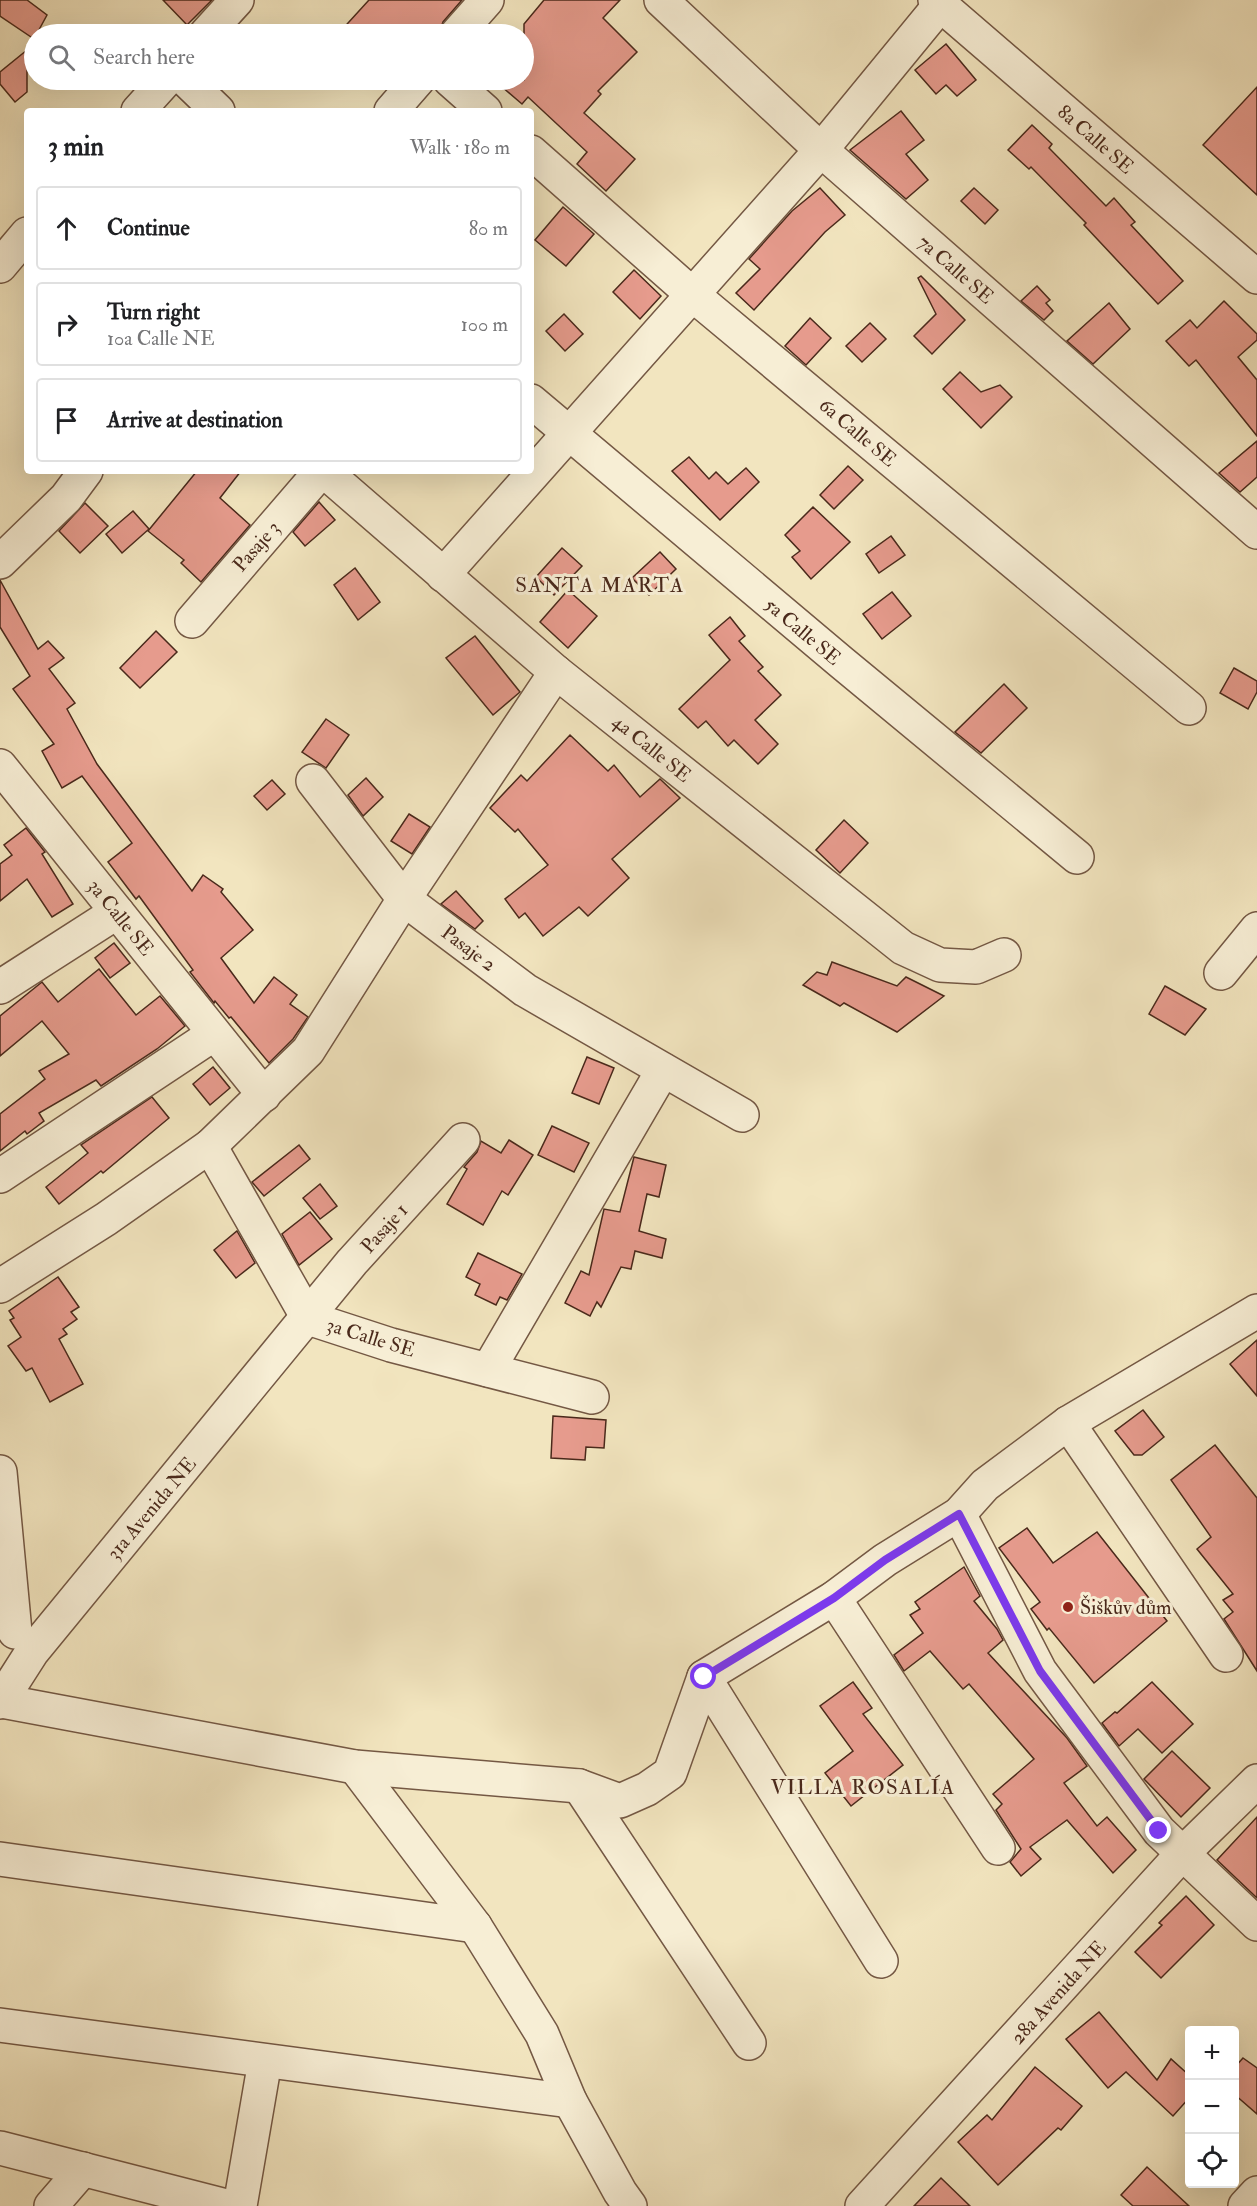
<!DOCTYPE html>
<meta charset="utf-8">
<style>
:root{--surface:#fff;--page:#f6f6f6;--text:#202124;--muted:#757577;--line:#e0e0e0}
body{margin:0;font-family:"IM FELL Double Pica",serif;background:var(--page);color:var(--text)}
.controls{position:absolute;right:18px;bottom:18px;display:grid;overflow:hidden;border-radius:6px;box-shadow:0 6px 24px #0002}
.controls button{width:54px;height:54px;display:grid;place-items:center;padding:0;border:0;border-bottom:2px solid var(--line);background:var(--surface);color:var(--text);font:30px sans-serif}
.stop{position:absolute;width:18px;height:18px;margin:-14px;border:4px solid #7c3aed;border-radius:50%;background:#fff}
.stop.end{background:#7c3aed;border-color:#fff;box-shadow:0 2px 6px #0008}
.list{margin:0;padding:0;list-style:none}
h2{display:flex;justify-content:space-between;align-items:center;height:78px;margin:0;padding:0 24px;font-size:26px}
h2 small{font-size:20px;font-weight:400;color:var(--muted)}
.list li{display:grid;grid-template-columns:39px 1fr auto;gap:18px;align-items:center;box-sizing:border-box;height:84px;margin:0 12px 12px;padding:0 12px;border:2px solid var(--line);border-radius:6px}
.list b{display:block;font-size:22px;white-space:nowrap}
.list p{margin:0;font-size:20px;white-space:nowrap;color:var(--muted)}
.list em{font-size:20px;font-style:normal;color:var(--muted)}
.icon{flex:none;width:33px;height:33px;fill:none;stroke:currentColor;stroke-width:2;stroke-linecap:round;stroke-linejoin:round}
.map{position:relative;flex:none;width:1257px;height:2206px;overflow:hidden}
.search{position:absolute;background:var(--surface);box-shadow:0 6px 24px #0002;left:24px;top:24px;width:510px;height:66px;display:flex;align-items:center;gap:15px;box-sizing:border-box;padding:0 21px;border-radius:33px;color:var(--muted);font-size:22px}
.panel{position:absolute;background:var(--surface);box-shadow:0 6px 24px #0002;left:24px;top:108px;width:510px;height:366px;border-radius:6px}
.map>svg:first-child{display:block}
</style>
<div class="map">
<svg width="1257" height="2206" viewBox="0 0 1257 2206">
<rect width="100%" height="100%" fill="#f2e5bf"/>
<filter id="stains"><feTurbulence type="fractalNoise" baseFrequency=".00333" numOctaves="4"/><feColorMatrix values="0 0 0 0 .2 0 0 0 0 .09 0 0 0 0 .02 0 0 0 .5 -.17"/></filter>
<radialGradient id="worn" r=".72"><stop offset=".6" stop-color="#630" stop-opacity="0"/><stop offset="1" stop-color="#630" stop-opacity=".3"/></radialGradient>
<!-- building -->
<g fill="#e69b8d" stroke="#4a291b" stroke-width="1.5">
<polygon points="0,0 27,0 47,15 34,39 0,16"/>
<polygon points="163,0 212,0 187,25"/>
<polygon points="369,0 462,0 443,22 439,34 338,34"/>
<polygon points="544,0 620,0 603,18 637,52 598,91 601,94 584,113 635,159 606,191 577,164 587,152 528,97 522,104 494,80 524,80 524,24"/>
<polygon points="946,44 976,80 957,96 946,85 936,94 915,70"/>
<polygon points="27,50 27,92 15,102 0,84 0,72"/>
<polygon points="1257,87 1257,195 1203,145"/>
<polygon points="901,111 924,140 906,154 928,180 906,199 850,150"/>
<polygon points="1032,125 1052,144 1049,148 1106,206 1114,198 1135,222 1131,225 1183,281 1158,304 1084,225 1086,223 1031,167 1029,169 1008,150"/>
<polygon points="820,188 845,215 825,232 754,310 736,293 760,269 749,259 792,211"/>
<polygon points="974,188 998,210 985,224 961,201"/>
<polygon points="563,207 594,234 566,266 535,240"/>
<polygon points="634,270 661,296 640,319 613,292"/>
<polygon points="921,276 965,320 932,354 914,336 936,314 918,278"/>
<polygon points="1037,286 1050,300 1046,303 1053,311 1044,320 1021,301"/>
<polygon points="1224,301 1257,334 1257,340 1238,357 1257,380 1257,436 1196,360 1189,366 1166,341 1190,320 1197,328"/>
<polygon points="1109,303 1130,329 1093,364 1067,341"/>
<polygon points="564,314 583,334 565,351 546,331"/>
<polygon points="810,318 831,338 806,365 785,346"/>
<polygon points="870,323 886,339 862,362 846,346"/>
<polygon points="960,372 981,392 1000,385 1012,397 981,428 943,389"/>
<polygon points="1257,441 1257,477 1240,492 1219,473"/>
<polygon points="689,457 709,479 716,472 728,484 746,468 759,482 720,520 672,471"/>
<polygon points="848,466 863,480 834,509 820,495"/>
<polygon points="197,471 241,471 220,498 250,525 201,582 181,563 184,560 148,531"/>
<polygon points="319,502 335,520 305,546 293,532"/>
<polygon points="85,503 108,526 80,553 59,531"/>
<polygon points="813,507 850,542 811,579 792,557 800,551 785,535"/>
<polygon points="133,511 149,529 122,553 106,534"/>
<polygon points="891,536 905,555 879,573 866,554"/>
<polygon points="562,548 582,566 554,595 536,577"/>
<polygon points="660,552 676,569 649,595 632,578"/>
<polygon points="355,568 380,602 358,620 334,585"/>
<polygon points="0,580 38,649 48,641 64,658 49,669 75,703 67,709 97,764 192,891 203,875 223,889 221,892 253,930 221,958 254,1003 274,977 297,995 290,1004 308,1017 293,1039 269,1063 231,1017 229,1018 215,1001 214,1003 190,972 193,970 139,896 136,899 108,862 132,843 82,776 62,788 42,751 54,744 13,689 30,676 0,627"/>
<polygon points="568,590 597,616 568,648 540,622"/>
<polygon points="892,592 911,616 882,639 863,614"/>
<polygon points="730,617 745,636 739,641 763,667 758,671 781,695 755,720 778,744 758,764 734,740 728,746 706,721 698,728 679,709 730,660 709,635"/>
<polygon points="156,631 177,652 140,688 120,668"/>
<polygon points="475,636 520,692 493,715 446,658"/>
<polygon points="1234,668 1257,681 1257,692 1248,709 1220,693"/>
<polygon points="1004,684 1027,708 981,753 955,732"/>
<polygon points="326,719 349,735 326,768 302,752"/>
<polygon points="570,735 608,771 614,765 640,797 660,779 680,798 612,859 629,878 588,916 579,907 543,936 525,913 519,918 505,899 548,865 518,829 515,832 490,808 521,775 527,781"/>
<polygon points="366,778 383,797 363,816 348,795"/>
<polygon points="272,780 285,794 267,810 254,796"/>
<polygon points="409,814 430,827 412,854 391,841"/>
<polygon points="844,820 868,843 840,873 816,850"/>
<polygon points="26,828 45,852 42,854 73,904 52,917 27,879 0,901 0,864 12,855 4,845"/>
<polygon points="456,891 483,921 475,929 441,904"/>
<polygon points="114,943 130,963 110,978 95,958"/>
<polygon points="832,962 897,986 906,977 944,996 897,1032 844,1003 840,1006 803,985 817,972 827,975"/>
<polygon points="99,969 136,1015 160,996 185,1026 157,1049 101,1086 96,1080 39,1113 44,1121 27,1134 25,1131 0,1151 0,1114 45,1079 39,1071 69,1054 42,1021 0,1056 0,1016 42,982 58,1002"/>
<polygon points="1165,986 1206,1009 1185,1035 1149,1014"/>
<polygon points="587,1057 614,1068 599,1104 572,1093"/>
<polygon points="213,1067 230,1088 210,1105 193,1084"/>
<polygon points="152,1097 169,1118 103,1173 101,1171 59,1204 46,1187 88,1153 81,1145"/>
<polygon points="552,1126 589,1143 574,1172 538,1155"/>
<polygon points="509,1140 533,1155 508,1195 502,1191 483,1225 447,1204 467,1169 464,1167 477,1152 481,1141 501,1153"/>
<polygon points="299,1145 310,1159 264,1196 252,1182"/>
<polygon points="634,1157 666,1165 659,1197 647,1194 639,1231 666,1239 662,1258 635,1251 631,1269 621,1267 601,1307 597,1302 590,1316 565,1303 581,1271 589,1275 604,1209 620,1212"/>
<polygon points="320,1184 337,1206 320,1219 303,1198"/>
<polygon points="310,1212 332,1239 299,1265 282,1234"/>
<polygon points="237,1231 255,1263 236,1278 214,1250"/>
<polygon points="478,1253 522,1274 507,1300 500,1297 496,1305 475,1295 480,1284 466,1277"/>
<polygon points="58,1277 79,1307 71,1312 77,1319 63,1329 67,1334 59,1339 83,1384 50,1402 32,1368 26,1371 8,1346 21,1337 10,1320 14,1318 9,1311"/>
<polygon points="1257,1340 1257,1396 1230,1364"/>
<polygon points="1143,1410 1164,1437 1142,1455 1134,1455 1115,1431"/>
<polygon points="553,1416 606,1420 604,1448 586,1447 585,1460 551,1458"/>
<polygon points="1215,1445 1257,1498 1257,1671 1224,1619 1233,1612 1223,1600 1233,1594 1197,1549 1211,1537 1171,1480"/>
<polygon points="1027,1528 1053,1563 1097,1532 1167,1621 1094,1683 1049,1628 1047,1630 1031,1609 1040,1602 999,1548"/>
<polygon points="964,1567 980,1596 974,1601 997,1629 1003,1640 988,1653 1067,1738 1087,1766 1064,1783 1097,1826 1107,1817 1136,1850 1113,1873 1067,1820 1030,1847 1041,1859 1021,1876 1010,1862 1021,1849 996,1810 1002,1804 993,1794 1034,1759 969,1684 963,1689 930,1651 904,1671 894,1655 923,1633 910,1615 920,1609 915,1602"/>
<polygon points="853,1682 872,1708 863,1714 903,1765 851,1806 825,1773 853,1751 820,1706"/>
<polygon points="1152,1682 1193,1724 1162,1753 1138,1729 1119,1746 1102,1723 1115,1712 1117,1713"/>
<polygon points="1172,1751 1210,1788 1181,1817 1144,1779"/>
<polygon points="1257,1817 1257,1898 1217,1860"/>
<polygon points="1186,1896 1214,1925 1161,1978 1135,1952 1162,1925 1159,1923"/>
<polygon points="1099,2012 1157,2080 1171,2059 1190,2076 1190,2097 1173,2116 1126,2072 1108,2088 1066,2039"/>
<polygon points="1243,2058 1257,2068 1257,2114 1234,2094 1234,2068"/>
<polygon points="1035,2067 1082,2106 1061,2130 1058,2128 998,2185 958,2142 987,2115 992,2120"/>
<polygon points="1147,2167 1189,2206 1133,2206 1121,2195"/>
<polygon points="941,2178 970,2206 914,2206"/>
</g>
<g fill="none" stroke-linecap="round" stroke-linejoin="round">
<defs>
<g id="minor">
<polyline points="661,0 821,150 1257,532"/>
<polyline points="935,0 1257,277"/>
<polyline points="206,34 237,0"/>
<polyline points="457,34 487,0"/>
<polyline points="186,80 218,111"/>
<polyline points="450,80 485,111"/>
<polyline points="138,111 166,80"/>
<polyline points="391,111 418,80"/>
<polyline points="531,152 693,295 1189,708"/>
<polyline points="0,266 27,234"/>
<polyline points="531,401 841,662 1077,857"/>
<polyline points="324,471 556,672 903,948 940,965 976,967 1004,955"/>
<polyline points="0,562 66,498 86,471"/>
<polyline points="443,575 821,150 940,5"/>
<polyline points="192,621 321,471"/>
<polyline points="0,766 264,1095"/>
<polyline points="313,781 404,899 525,990 742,1115"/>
<polyline points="1221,973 1257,929"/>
<polyline points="0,987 117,912"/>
<polyline points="210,1146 308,1318 391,1345 592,1397"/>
<polyline points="0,1176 214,1034"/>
<polyline points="0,1286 106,1219 210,1146 308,1051 404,899 556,672"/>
<polyline points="488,1370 663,1070"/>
<polyline points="1068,1423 1226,1655"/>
<polyline points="0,1472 15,1632"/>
<polyline points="959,1514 1040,1671 1159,1831 1257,1924"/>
<polyline points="834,1598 998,1848"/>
<polyline points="704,1677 881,1961"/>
<polyline points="1,1701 355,1767 579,1786 620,1801 647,1789 670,1773 704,1677 834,1598 885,1560 959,1514 985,1485 1068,1423 1257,1311"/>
<polyline points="0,1702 32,1652 352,1262 463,1140"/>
<polyline points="355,1767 475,1926 542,2034 570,2101 620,2192 630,2206"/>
<polyline points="579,1786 749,2043"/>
<polyline points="0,1859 475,1926"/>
<polyline points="0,2025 570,2101"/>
<polyline points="0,2148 226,2206"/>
<polyline points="51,2206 83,2169"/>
<polyline points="240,2206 265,2061"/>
<polyline points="862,2206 1183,1853 1257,1781"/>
<polyline points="1245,2206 1257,2193"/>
</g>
</defs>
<!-- minor casing -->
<use href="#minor" stroke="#745844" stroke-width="36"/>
<!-- minor -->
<use href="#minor" stroke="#f7eed5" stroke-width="33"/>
</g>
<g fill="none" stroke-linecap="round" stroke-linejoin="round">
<!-- route -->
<polyline stroke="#7c3aed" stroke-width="8" points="704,1677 834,1598 885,1560 959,1514 1040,1671 1159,1831"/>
</g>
<!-- markers -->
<circle fill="#8f2418" stroke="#f7eed5" stroke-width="2" cx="1068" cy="1607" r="6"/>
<g text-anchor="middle" stroke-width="6" stroke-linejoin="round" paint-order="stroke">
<!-- street labels -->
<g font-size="20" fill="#4a291b" stroke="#f7eed5">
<text transform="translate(1096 139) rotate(41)" y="7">8a Calle SE</text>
<text transform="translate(956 269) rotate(41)" y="7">7a Calle SE</text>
<text transform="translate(858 432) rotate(40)" y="7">6a Calle SE</text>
<text transform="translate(256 546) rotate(-49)" y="7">Pasaje 3</text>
<text transform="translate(803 631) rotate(40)" y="7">5a Calle SE</text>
<text transform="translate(652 748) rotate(39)" y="7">4a Calle SE</text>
<text transform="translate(121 917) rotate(51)" y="7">3a Calle SE</text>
<text transform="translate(469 948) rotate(37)" y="7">Pasaje 2</text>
<text transform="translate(384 1228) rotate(-48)" y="7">Pasaje 1</text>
<text transform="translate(371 1337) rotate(17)" y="7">3a Calle SE</text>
<text transform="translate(151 1508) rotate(-50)" y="7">31a Avenida NE</text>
<text transform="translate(1058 1992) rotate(-48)" y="7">28a Avenida NE</text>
</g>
<!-- poi labels -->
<g font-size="20" fill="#4a291b" stroke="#f7eed5" text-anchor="start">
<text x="1080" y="1614">Šiškův dům</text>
</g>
<!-- neighbourhood labels -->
<g font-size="21" letter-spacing="1.5" fill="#4a291b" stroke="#f7eed5">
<text x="600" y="592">SANTA MARTA</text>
<text x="863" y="1794">VILLA ROSALÍA</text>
</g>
</g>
<rect width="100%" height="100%" filter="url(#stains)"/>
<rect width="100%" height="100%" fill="url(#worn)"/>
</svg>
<div class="controls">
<button>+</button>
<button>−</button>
<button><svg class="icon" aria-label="locate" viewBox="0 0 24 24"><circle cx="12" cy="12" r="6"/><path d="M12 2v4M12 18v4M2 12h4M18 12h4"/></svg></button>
</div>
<div class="stop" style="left:704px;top:1677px"></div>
<div class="stop end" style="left:1159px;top:1831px"></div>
<div class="search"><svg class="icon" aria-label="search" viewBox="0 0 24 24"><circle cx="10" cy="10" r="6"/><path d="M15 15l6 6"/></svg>Search here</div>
<section class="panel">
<h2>3 min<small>Walk · 180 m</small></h2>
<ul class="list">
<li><svg class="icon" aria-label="ahead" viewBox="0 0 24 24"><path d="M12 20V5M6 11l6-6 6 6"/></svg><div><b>Continue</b></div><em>80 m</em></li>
<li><svg class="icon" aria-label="right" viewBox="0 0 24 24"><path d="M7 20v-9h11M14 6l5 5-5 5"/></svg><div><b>Turn right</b><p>10a Calle NE</p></div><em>100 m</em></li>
<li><svg class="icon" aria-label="arrive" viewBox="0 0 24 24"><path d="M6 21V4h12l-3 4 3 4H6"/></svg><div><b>Arrive at destination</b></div></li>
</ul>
</section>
</div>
